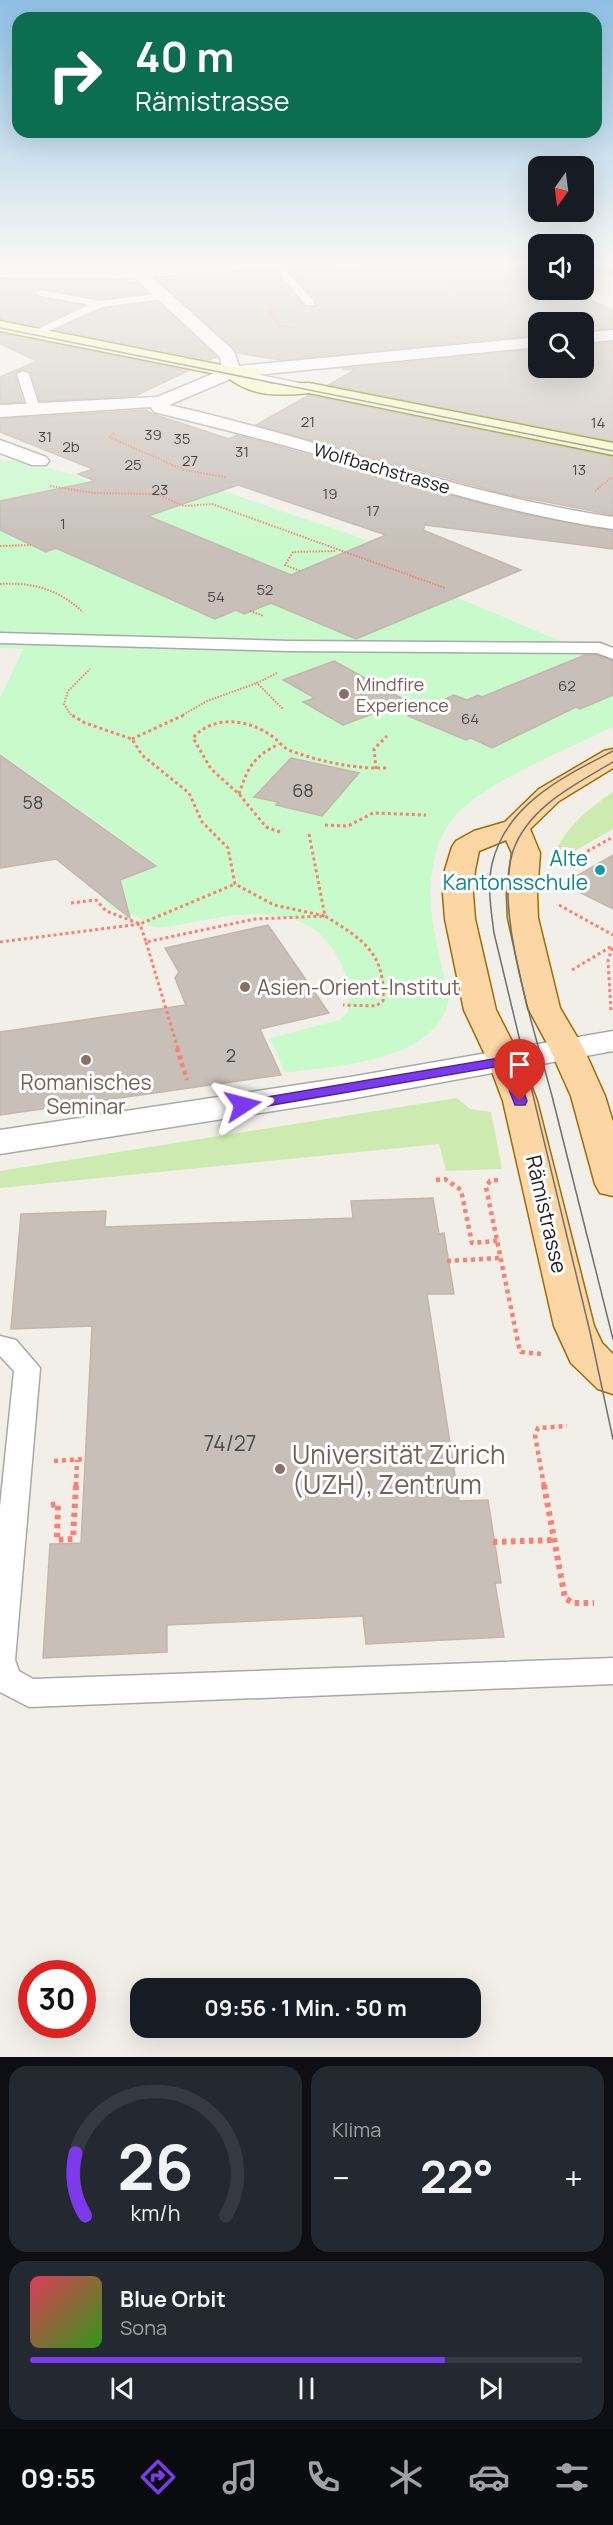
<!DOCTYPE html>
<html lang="de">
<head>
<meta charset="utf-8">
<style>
  :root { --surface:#171b24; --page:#242831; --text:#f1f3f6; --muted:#9ea1a6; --line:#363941; --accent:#7c3aed }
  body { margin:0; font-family:Manrope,sans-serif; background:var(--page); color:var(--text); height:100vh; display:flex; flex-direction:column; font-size:22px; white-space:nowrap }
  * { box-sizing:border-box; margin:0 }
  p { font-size:20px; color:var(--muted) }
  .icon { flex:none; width:33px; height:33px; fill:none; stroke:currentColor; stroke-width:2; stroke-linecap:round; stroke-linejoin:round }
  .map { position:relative; height:2057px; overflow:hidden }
  .sheet { display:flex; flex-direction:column; gap:9px; padding:9px; background:#0d0f14; flex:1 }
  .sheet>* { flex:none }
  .hud { position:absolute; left:12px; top:12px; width:590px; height:126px; border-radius:18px; box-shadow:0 6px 24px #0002; background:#0b6e4f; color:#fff; overflow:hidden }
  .needle { width:39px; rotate:194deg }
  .buttons { position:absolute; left:528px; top:156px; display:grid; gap:12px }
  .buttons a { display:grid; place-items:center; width:66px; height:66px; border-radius:12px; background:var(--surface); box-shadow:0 6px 24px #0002; font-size:30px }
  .speed { position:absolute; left:18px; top:1960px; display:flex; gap:12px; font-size:30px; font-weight:700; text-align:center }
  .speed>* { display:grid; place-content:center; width:78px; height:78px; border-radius:50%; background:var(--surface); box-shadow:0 6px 24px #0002; line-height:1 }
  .speed .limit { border:9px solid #d22; background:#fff; color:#111 }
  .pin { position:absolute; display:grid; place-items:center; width:51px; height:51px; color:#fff; margin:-62px -26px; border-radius:50% 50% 50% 0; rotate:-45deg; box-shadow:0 0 6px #0007 }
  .pin .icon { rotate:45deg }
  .me { position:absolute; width:66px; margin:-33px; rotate:81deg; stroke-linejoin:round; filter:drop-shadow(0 0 4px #0008) }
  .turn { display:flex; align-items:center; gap:21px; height:126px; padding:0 24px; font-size:27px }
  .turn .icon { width:78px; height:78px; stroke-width:2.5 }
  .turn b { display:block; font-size:42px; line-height:51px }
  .big { font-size:45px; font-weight:700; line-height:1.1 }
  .sheet .tile { flex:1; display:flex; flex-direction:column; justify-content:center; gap:9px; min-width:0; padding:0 21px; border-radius:18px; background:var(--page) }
  .sheet .dial { align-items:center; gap:0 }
  .dial svg { height:156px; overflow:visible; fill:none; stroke:var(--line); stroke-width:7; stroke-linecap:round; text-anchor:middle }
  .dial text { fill:var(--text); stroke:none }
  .song { display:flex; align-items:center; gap:18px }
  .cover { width:72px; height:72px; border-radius:9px; background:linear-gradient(135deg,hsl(350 70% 55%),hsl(110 70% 35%)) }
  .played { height:6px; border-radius:3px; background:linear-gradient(90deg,var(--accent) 75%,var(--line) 75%) }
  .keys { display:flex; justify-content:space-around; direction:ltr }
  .heat { display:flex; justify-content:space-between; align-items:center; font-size:33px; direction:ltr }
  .sheet .tiles { flex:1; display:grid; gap:9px; grid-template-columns:1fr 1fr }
  .tile:last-child { grid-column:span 2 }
  .trip { position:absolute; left:130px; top:1978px; width:351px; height:60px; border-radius:18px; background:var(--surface); box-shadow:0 6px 24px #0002; font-weight:700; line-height:60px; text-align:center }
  .tab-bar { display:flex; height:96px; justify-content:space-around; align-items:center; background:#090b0e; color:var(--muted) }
  .tab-bar .icon { width:42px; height:42px }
  .tab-bar .on { color:var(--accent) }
  .tab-bar b { font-size:27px; color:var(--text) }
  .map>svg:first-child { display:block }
  .grass { fill:#cdebb0 }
  .park { fill:#c8facc }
  .building { fill:#c7bfb8; stroke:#c4b6ab; stroke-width:1.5; fill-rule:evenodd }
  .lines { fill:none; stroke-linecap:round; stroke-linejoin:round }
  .service-casing { stroke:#a9a9a9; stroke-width:3 }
  .minor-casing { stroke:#a9a9a9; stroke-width:3 }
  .secondary-casing { stroke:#707d05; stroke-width:3 }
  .primary-casing { stroke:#a06b00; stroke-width:3 }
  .path-far3 { stroke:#fa8072; stroke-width:2; stroke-dasharray:1.5 1.5; stroke-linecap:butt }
  .path-far2 { stroke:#fa8072; stroke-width:3; stroke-dasharray:3 3; stroke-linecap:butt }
  .path-far1 { stroke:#fa8072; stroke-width:4.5; stroke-dasharray:4 4; stroke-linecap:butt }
  .path { stroke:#fa8072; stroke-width:6; stroke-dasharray:4.5 4.5; stroke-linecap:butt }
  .service { fill:#fff; fill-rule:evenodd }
  .minor { fill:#fff; fill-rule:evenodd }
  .secondary { fill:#f7fabf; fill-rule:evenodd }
  .primary { fill:#fcd6a4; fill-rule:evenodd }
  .tram { stroke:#707070; stroke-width:1.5 }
  .route { fill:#7c3aed; stroke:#51269a; stroke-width:1.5 }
  .education-dot { fill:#8d6e63; stroke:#fff; stroke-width:2 }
  .culture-dot { fill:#0f9aa8; stroke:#fff; stroke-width:2 }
  .labels { text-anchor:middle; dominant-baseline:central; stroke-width:6; stroke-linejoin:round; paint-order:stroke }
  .far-number-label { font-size:15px; fill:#4b4948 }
  .far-street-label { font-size:18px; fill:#222; stroke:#fff }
  .far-education-label { font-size:18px; fill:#785e54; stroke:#fff; text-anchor:start }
  .number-label { font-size:18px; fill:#4b4948 }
  .culture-label { font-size:21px; fill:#0d838f; stroke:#fff; text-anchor:end }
  .education-label { font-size:21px; fill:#785e54; stroke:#fff; text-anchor:start }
  .street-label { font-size:21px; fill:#222; stroke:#fff }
  .near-number-label { font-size:21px; fill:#4b4948 }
  .near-education-label { font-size:26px; fill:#785e54; stroke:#fff; text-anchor:start }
</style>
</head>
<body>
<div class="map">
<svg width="613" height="2057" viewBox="0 0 613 2057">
  <rect width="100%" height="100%" fill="#f2efe9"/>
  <g class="grass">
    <path d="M613,792V829L559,860H553C561,830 588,809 613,792Z"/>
    <polygon points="457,1098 470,1109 491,1112 502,1169 446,1171 439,1144 0,1188 0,1171"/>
  </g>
  <path class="park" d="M0,460L23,462L72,474L103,488L168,472L466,574L439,590L613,663V727C570,748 478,784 451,821C433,846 429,879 431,909C434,938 443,969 449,999C435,1063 338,1065 285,1073L270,1038L340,1020L348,1012C350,985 348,975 334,951C298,893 217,919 162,928L152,927L135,915L112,909L96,891L158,866L0,753V698L23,649L0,648Z"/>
  <g class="building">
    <polygon points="0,263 106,263 108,266 0,265"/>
    <polygon points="439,263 525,263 538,270 538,290 574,290 613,311 613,328 584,331 584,322 538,322 538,335 281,360 237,353 158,280 274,271 304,306 314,307 316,299 288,270 331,266 336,271"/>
    <polygon points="0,279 125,280 128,283 136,282 148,293 100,299 36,289 37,297 82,306 38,326 0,319"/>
    <polygon points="158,302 217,357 209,360 56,330 103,309"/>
    <polygon points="0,333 188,371 135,396 40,401 31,373 22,369 15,375 23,402 0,403 0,377 37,361 0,344"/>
    <polygon points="613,342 613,441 329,385 354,370 342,369 538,349 538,368 584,368 584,345"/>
    <polygon points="309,395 613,457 613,515 501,493 256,425"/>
    <path d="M146,410L153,414L229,439L237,435L508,511L613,531V549L425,525L423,530L521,570L356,639L271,603L244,614L236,610L215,619L56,548L46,552L0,530V501L95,481L78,474L93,469L0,432V419ZM238,485L386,535L291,575L148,516Z"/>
    <polygon points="585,655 597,655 613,661 613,695 580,709 576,707 492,748 471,738 466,740 408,716 454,695 467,700 478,695 482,697"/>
    <polygon points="334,661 407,701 343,725 303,702 315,698 283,680"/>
    <polygon points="0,755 156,866 120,880 130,918 56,859 0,868"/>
    <polygon points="291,758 359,773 322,816 276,805 278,802 254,797"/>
    <polygon points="613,855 613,909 563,884"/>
    <polygon points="268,925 329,1013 260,1029 281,1075 0,1115 0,1032 186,1005 175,978 179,972 165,948"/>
    <polygon points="433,1198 439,1234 444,1233 454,1294 427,1294 459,1501 488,1500 501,1583 495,1583 504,1637 366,1644 363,1616 167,1625 167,1652 43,1658 50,1544 81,1543 92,1326 11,1329 21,1214 106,1211 105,1227 353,1218 351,1201"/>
  </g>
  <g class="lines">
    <g class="service-casing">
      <g id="service">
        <polygon points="270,263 279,263 314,301 314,305 306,305"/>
        <polygon points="41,290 100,301 163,293 168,296 163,299 102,307 37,336 32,333 33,331 89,305 37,295 37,291"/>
        <polygon points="231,369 309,385 315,388 309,391 227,374 225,372"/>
        <polygon points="23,371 29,374 40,409 38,411 34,413 28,409 17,374"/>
        <polygon points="0,633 289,641 600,643 613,648 613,659 597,653 289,651 0,643"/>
        <polygon points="0,1336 16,1340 40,1368 15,1660 19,1671 33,1679 613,1658 613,1684 29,1707 0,1692 0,1507 14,1371 0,1356"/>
      </g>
    </g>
    <g class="minor-casing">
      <g id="minor">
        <path d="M124,263H137L142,268L216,263H295L288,267L152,277L234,351L239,366L538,337V347L235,377L169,405C318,438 462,495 613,517V529C519,516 429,487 339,461C277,443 216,427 154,412L151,407L0,417V405L157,397L222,370L220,357L135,278L0,277V267L125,268Z"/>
        <polygon points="613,330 613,340 584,343 584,333"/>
        <polygon points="0,440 46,457 49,461 46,465 32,465 0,453"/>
        <polygon points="613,1031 613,1051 350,1099 0,1154 0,1130 350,1077"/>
      </g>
    </g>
    <g class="secondary-casing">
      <path id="secondary" d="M0,321L231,367L258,368L261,372L258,376L248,377L272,384L309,383L613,443V455L309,393C277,396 251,397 226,376L0,331Z"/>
    </g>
    <g class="primary-casing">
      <polygon id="primary" points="613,749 613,768 559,801 530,829 540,853 537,894 538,918 560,1008 583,1047 605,1096 613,1122 613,1196 600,1193 595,1184 571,1096 549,1047 528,1008 508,918 507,894 512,853 506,840 479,851 475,870 473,894 475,919 496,1010 522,1061 537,1101 594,1326 602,1343 613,1354 613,1394 598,1389 571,1363 554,1326 503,1101 488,1061 464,1010 445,919 443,894 445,870 452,847 456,841 474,831 505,822 539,789 604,751"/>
    </g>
    <g class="path-far3">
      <polyline points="584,272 613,270"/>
      <polyline points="584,276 613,273"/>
      <polyline points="449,288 538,280"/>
      <polyline points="572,290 584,298"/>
      <polyline points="281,310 268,311 280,326 299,328"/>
      <polyline points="114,433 109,437 184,470 226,477"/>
      <polyline points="50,486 94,493 156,494 184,506 212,504 445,588"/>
      <polyline points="595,491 612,477"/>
      <polyline points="0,546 31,545"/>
      <polyline points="300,571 285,565 293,552 336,551"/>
      <path d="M0,584C33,582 58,589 83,612"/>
      <polyline points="250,611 264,616"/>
      <polyline points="277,673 257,683 283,709"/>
      <polyline points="71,715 64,704 68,691 90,669"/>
      <polyline points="183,715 207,701 257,683"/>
    </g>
    <g class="path-far2">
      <polyline points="132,739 186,714"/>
      <polyline points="376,769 374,749 387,736"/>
      <path d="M239,794C248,767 253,757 279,744"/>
      <polyline points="325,825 348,826 373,813 426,815"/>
      <path d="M280,832L266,827L239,794L211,769L193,738C214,714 249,719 273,737C280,742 283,748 291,751C322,762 354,769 387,768"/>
      <path d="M309,834L325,916C362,939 386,953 383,1001L376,1006L343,1005"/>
      <polyline points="561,866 613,837"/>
      <polyline points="71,903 96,900 106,911 140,924 235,884"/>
      <polyline points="559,905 613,935"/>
      <polyline points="0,942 140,924 146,942 255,919 325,916 274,905 235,884 228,848 202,822 189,793 142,755 132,739 85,723 70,714"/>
      <polyline points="146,942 178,1049"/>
      <polyline points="572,970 612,946"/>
      <polyline points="611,1010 608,961 613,946"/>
    </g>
    <g class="path-far1">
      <polyline points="177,1048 187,1080"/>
      <polyline points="436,1180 445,1179 461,1190 472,1243 497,1241"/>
      <polyline points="498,1180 490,1181 486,1187 519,1347 521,1352 542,1354"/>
      <polyline points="447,1261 501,1258"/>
      <polyline points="54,1461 85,1459"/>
      <polyline points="76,1486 77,1460"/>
      <polyline points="544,1486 535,1435 538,1428 567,1426"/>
    </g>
    <g class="path">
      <polyline points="544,1485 565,1598 573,1603 594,1603"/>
      <polyline points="51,1505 58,1504 57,1540 73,1539 76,1485"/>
      <polyline points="493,1542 554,1540"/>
    </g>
    <use href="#service" class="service"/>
    <use href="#minor" class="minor"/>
    <use href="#secondary" class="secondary"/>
    <use href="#primary" class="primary"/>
    <g class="tram">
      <polyline points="0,328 613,451"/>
      <path d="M613,751C563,777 506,804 492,864C487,886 491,910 494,933L590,1332L613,1439"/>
      <path d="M613,762C576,784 528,807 513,851C493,909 536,1035 552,1096C572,1177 593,1258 613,1339"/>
    </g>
  </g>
  <linearGradient id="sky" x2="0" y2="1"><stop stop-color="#8fc0e4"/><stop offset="0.48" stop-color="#f9f8f5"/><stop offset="1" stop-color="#f9f8f5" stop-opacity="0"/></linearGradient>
  <rect width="613" height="551" fill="url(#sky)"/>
  <polygon class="route" points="505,1057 512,1061 527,1101 525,1105 515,1105 500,1066 243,1110 236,1105 243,1101"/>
  <g class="education-dot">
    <circle cx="344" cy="694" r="6"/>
    <circle cx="245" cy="987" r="6"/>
    <circle cx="86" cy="1060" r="6"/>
    <circle cx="280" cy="1469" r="6"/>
  </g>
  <circle class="culture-dot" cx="600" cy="870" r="6"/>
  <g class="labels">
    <g class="far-number-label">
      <text x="308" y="421">21</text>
      <text x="598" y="422">14</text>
      <text x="153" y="434">39</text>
      <text x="45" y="436">31</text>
      <text x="182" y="438">35</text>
      <text x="71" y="446">2b</text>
      <text x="242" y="451">31</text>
      <text x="190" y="460">27</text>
      <text x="133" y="464">25</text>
      <text x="579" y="469">13</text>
      <text x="160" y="489">23</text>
      <text x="330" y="493">19</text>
      <text x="373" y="510">17</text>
      <text x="63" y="523">1</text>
      <text x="265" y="589">52</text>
      <text x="216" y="596">54</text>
      <text x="567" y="685">62</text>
      <text x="470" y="718">64</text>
    </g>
    <g class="far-street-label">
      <text transform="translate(382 468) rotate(16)">Wolfbachstrasse</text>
    </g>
    <g class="far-education-label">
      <text x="356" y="684">Mindfire<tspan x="356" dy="21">Experience</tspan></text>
    </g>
    <g class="number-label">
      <text x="303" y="790">68</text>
      <text x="33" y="802">58</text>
      <text x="231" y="1055">2</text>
    </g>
    <g class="culture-label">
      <text x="588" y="858">Alte<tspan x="588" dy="24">Kantonsschule</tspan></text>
    </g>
    <g class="education-label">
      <text x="257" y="987">Asien-Orient-Institut</text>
      <text x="86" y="1082" text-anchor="middle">Romanisches<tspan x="86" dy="24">Seminar</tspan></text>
    </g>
    <g class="street-label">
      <text transform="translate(547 1214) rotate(77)">Rämistrasse</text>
    </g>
    <g class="near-number-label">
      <text x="230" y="1443">74/27</text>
    </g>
    <g class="near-education-label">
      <text x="292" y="1454">Universität Zürich<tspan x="292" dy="30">(UZH), Zentrum</tspan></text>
    </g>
  </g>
</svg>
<div class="buttons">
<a><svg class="needle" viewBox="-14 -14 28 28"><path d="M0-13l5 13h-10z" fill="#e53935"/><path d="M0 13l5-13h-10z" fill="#9ea1a6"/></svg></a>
<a><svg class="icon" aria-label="sound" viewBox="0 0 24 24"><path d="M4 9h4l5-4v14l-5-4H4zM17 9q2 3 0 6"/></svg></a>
<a><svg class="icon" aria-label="search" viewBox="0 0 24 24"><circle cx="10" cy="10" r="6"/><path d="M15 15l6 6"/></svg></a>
</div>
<div class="speed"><div class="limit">30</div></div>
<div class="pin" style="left:520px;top:1101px;background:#d93025"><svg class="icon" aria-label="arrive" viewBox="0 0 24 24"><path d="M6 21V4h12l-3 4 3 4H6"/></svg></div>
<svg class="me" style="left:243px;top:1105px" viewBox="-20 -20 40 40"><path d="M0-17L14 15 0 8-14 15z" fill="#7c3aed" stroke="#fff" stroke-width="4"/></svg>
<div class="trip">09:56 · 1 Min. · 50 m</div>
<div class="hud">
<div class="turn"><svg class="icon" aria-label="right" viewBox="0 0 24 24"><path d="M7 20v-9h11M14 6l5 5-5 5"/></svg><div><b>40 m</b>Rämistrasse</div></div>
</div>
</div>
<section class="sheet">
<div class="tiles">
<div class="tile dial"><svg viewBox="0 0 100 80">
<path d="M14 69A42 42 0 1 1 86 69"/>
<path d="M14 69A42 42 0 0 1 9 37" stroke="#7c3aed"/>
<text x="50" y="56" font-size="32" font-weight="700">26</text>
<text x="50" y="72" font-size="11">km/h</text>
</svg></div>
<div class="tile"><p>Klima</p>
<div class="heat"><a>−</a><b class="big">22°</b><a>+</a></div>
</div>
<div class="tile">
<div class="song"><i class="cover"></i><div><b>Blue Orbit</b><p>Sona</p></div></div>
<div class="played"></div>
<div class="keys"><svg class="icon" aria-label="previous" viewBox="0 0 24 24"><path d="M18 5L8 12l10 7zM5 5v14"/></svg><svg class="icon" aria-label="pause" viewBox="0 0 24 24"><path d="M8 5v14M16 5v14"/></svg><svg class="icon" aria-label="next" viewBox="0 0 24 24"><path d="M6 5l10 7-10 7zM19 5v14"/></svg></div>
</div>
</div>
</section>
<nav class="tab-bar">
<b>09:55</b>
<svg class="icon on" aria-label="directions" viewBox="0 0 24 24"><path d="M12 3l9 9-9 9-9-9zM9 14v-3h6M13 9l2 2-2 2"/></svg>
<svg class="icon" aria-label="music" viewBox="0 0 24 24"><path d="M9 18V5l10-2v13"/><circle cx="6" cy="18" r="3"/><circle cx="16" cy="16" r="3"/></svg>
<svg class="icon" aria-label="phone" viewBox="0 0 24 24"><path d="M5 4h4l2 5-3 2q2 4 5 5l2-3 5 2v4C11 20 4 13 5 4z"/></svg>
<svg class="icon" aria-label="climate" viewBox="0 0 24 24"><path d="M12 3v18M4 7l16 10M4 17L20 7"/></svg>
<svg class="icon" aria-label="car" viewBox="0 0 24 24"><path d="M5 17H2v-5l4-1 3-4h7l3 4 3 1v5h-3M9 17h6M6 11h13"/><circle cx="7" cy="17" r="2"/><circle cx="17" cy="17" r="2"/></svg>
<svg class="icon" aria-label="filters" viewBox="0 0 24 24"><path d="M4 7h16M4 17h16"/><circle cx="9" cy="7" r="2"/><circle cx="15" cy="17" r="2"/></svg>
</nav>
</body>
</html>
